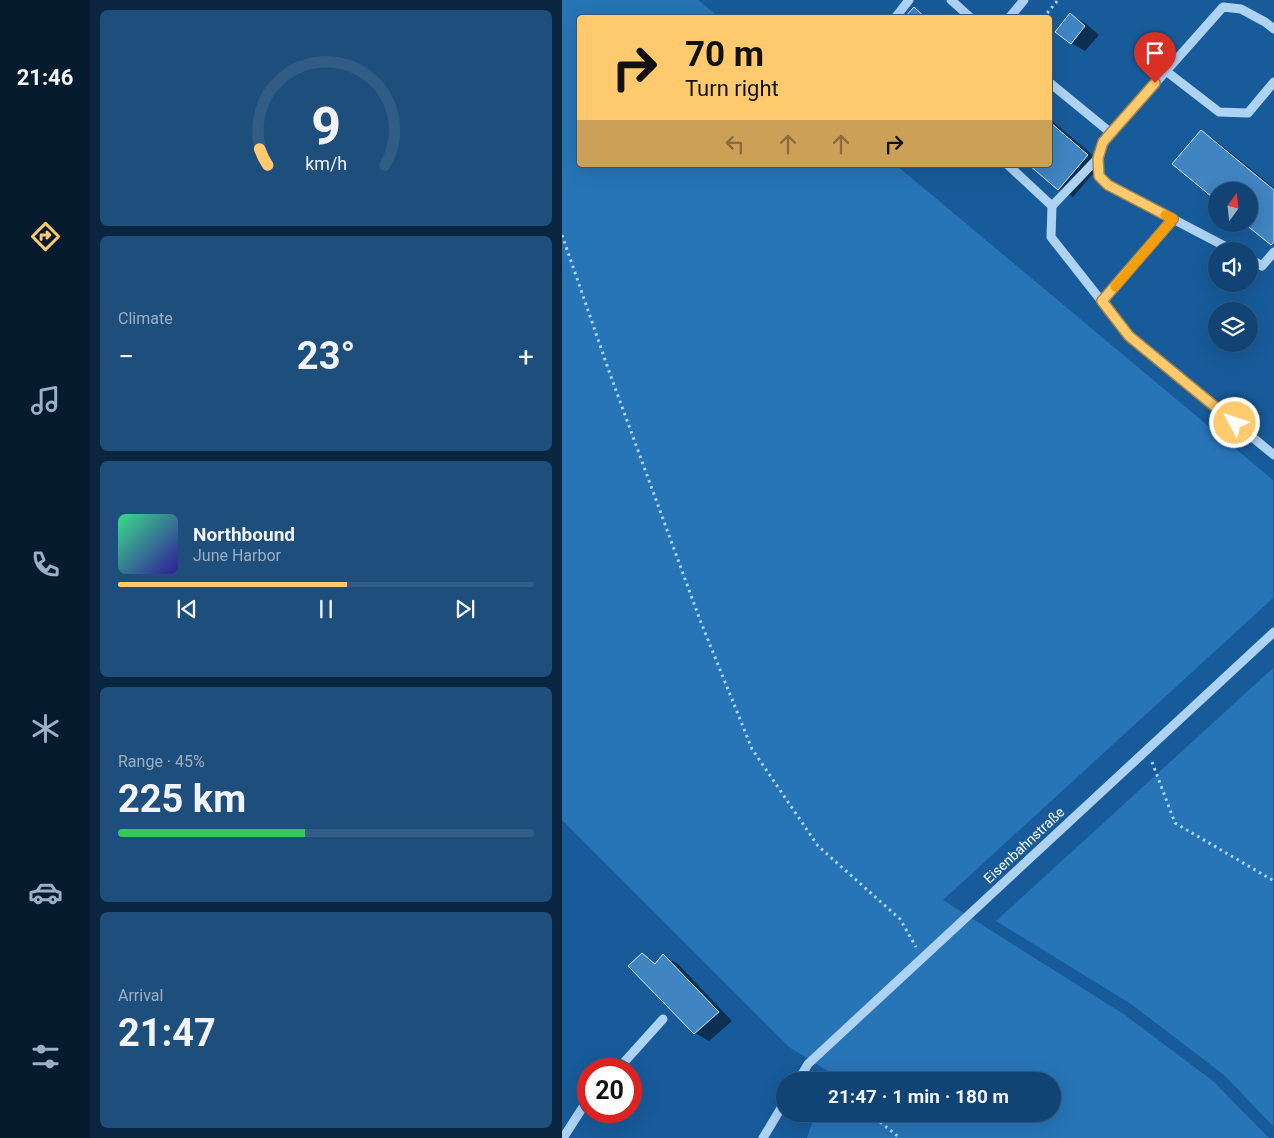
<!DOCTYPE html>
<html lang="en">
<head>
<meta charset="utf-8">
<style>
  :root { --surface:#114474; --page:#1e4e7c; --text:#f1f3f6; --muted:#9cb0c5; --line:#305c86; --accent:#ffc96d }
  body { margin:0; font-family:Roboto,sans-serif; background:var(--page); color:var(--text); height:100vh; display:flex; flex-direction:column; font-size:19px; white-space:nowrap }
  * { box-sizing:border-box; margin:0 }
  p { font-size:16px; color:var(--muted) }
  .icon { flex:none; width:28px; height:28px; fill:none; stroke:currentColor; stroke-width:2; stroke-linecap:round; stroke-linejoin:round }
  .map { position:relative; flex:1; overflow:hidden }
  .details { display:flex; flex-direction:column; gap:10px; padding:10px; background:#092540; width:472px }
  .details>* { flex:none }
  .top-card { position:absolute; left:15px; top:15px; width:475px; height:152px; border-radius:5px; box-shadow:0 5px 20px #0002,0 0 0 1px var(--line); background:#ffc96d; color:#111; overflow:hidden }
  .needle { width:32px; rotate:15deg }
  .tools { position:absolute; left:646px; top:182px; display:grid; gap:10px }
  .tools a { display:grid; place-items:center; width:50px; height:50px; border-radius:50%; background:var(--surface); box-shadow:0 5px 20px #0002,0 0 0 1px var(--line); font-size:25px }
  .speed { position:absolute; left:15px; top:1058px; display:flex; gap:10px; font-size:25px; font-weight:700; text-align:center }
  .speed>* { display:grid; place-content:center; width:65px; height:65px; border-radius:50%; background:var(--surface); box-shadow:0 5px 20px #0002,0 0 0 1px var(--line); line-height:1 }
  .speed .limit { border:8px solid #d22; background:#fff; color:#111 }
  .pin { position:absolute; display:grid; place-items:center; width:42px; height:42px; color:#fff; margin:-51px -21px; border-radius:50% 50% 50% 0; rotate:-45deg; box-shadow:0 0 5px #0007 }
  .pin .icon { rotate:45deg }
  .me { position:absolute; width:55px; margin:-28px; rotate:310deg; stroke-linejoin:round; filter:drop-shadow(0 0 4px #0008) }
  .turn { display:flex; align-items:center; gap:18px; height:105px; padding:0 25px; font-size:22px }
  .turn .icon { width:65px; height:65px; stroke-width:2.5 }
  .turn b { display:block; font-size:35px; line-height:42px }
  .lanes { display:flex; align-items:center; height:48px; padding:0 25px; background:#0003; justify-content:center; gap:25px; direction:ltr }
  .lanes .off { opacity:.35 }
  .big { font-size:38px; font-weight:700; line-height:1.1 }
  .details .tile { flex:1; display:flex; flex-direction:column; justify-content:center; gap:8px; min-width:0; padding:0 18px; border-radius:8px; background:var(--page) }
  .details .dial { align-items:center; gap:0 }
  .dial svg { height:130px; overflow:visible; fill:none; stroke:var(--line); stroke-width:7; stroke-linecap:round; text-anchor:middle }
  .dial text { fill:var(--text); stroke:none }
  .song { display:flex; align-items:center; gap:15px }
  .cover { width:60px; height:60px; border-radius:8px; background:linear-gradient(135deg,hsl(150 70% 55%),hsl(250 70% 35%)) }
  .played { height:5px; border-radius:2px; background:linear-gradient(90deg,var(--accent) 55%,var(--line) 55%) }
  .keys { display:flex; justify-content:space-around; direction:ltr }
  .heat { display:flex; justify-content:space-between; align-items:center; font-size:28px; direction:ltr }
  .charge { height:8px; border-radius:4px; background:linear-gradient(90deg,#34c759 45%,var(--line) 0) }
  .trip { position:absolute; left:214px; top:1072px; width:285px; height:50px; border-radius:25px; background:var(--surface); box-shadow:0 5px 20px #0002,0 0 0 1px var(--line); font-weight:700; line-height:50px; text-align:center }
  main { display:flex; flex:1; min-height:0 }
  .tab-bar { display:flex; flex-direction:column; width:90px; justify-content:space-around; align-items:center; background:#071b2e; color:var(--muted) }
  .tab-bar .icon { width:35px; height:35px }
  .tab-bar .active { color:var(--accent) }
  .tab-bar b { font-size:22px; color:var(--text) }
  .map>svg:first-child { display:block }
  .green { fill:#2774b6 }
  .shadow { fill:#0007 }
  .building { fill:#4084c1; stroke:#d4eafc }
  .lines { fill:none; stroke-linecap:round; stroke-linejoin:round }
  .path { stroke:#add2f2; stroke-width:3; stroke-dasharray:2.5 4; stroke-linecap:butt }
  .minor { stroke:#add2f2; stroke-width:9 }
  .route-casing { stroke:#a68347; stroke-width:12 }
  .route { stroke:#ffc96d; stroke-width:9 }
  .slow { stroke:#f59e0b; stroke-width:9 }
  .labels { text-anchor:middle; dominant-baseline:central; stroke-width:5; stroke-linejoin:round; paint-order:stroke }
  .street-label { font-size:14px; fill:#fff; stroke:#175b9a }
</style>
</head>
<body>
<main>
<nav class="tab-bar">
<b>21:46</b>
<svg class="icon active" aria-label="directions" viewBox="0 0 24 24"><path d="M12 3l9 9-9 9-9-9zM9 14v-3h6M13 9l2 2-2 2"/></svg>
<svg class="icon" aria-label="music" viewBox="0 0 24 24"><path d="M9 18V5l10-2v13"/><circle cx="6" cy="18" r="3"/><circle cx="16" cy="16" r="3"/></svg>
<svg class="icon" aria-label="phone" viewBox="0 0 24 24"><path d="M5 4h4l2 5-3 2q2 4 5 5l2-3 5 2v4C11 20 4 13 5 4z"/></svg>
<svg class="icon" aria-label="climate" viewBox="0 0 24 24"><path d="M12 3v18M4 7l16 10M4 17L20 7"/></svg>
<svg class="icon" aria-label="car" viewBox="0 0 24 24"><path d="M5 17H2v-5l4-1 3-4h7l3 4 3 1v5h-3M9 17h6M6 11h13"/><circle cx="7" cy="17" r="2"/><circle cx="17" cy="17" r="2"/></svg>
<svg class="icon" aria-label="filters" viewBox="0 0 24 24"><path d="M4 7h16M4 17h16"/><circle cx="9" cy="7" r="2"/><circle cx="15" cy="17" r="2"/></svg>
</nav>
<section class="details">
<div class="tile dial"><svg viewBox="0 0 100 80">
<path d="M14 69A42 42 0 1 1 86 69"/>
<path d="M14 69A42 42 0 0 1 9 59" stroke="#ffc96d"/>
<text x="50" y="56" font-size="32" font-weight="700">9</text>
<text x="50" y="72" font-size="11">km/h</text>
</svg></div>
<div class="tile"><p>Climate</p>
<div class="heat"><a>−</a><b class="big">23°</b><a>+</a></div>
</div>
<div class="tile">
<div class="song"><i class="cover"></i><div><b>Northbound</b><p>June Harbor</p></div></div>
<div class="played"></div>
<div class="keys"><svg class="icon" aria-label="previous" viewBox="0 0 24 24"><path d="M18 5L8 12l10 7zM5 5v14"/></svg><svg class="icon" aria-label="pause" viewBox="0 0 24 24"><path d="M8 5v14M16 5v14"/></svg><svg class="icon" aria-label="next" viewBox="0 0 24 24"><path d="M6 5l10 7-10 7zM19 5v14"/></svg></div>
</div>
<div class="tile"><p>Range · 45%</p><b class="big">225 km</b><div class="charge"></div></div>
<div class="tile"><p>Arrival</p><b class="big">21:47</b></div>
</section>
<div class="map">
<svg width="712" height="1138" viewBox="0 0 712 1138">
  <rect width="100%" height="100%" fill="#175b9a"/>
  <g class="green">
    <polygon points="0,0 136,0 157,17 18,18 18,165 334,165 711,480 711,598 381,900 563,1015 651,1081 707,1138 245,1138 253,1114 490,1114 490,1081 263,1081 266,1071 227,1047 0,820"/>
    <polygon points="711,668 711,1126 662,1075 569,1004 434,921"/>
  </g>
  <g class="shadow">
    <polygon points="352,8 367,18 344,18"/>
    <polygon points="509,15 523,23 537,35 523,51 509,43"/>
    <polygon points="488,119 540,163 511,197 497,189 469,165 488,165"/>
    <polygon points="639,132 653,140 712,188 712,244 685,224 688,224 688,191 655,191 655,199"/>
    <polygon points="80,954 95,964 102,956 116,964 170,1021 147,1041 133,1033 68,966"/>
  </g>
  <g class="building">
    <polygon points="352,7 364,18 342,18"/>
    <polygon points="508,13 523,26 509,44 493,32"/>
    <polygon points="488,122 526,155 496,190 467,165 488,165"/>
    <polygon points="639,130 712,190 712,242 709,245 683,224 688,224 688,191 655,191 655,201 610,164"/>
    <polygon points="80,953 93,964 101,954 157,1012 132,1034 66,966"/>
  </g>
  <g class="lines">
    <g class="path">
      <polyline points="481,18 496,0"/>
      <polyline points="0,235 48,374 138,620 190,749 256,846 338,919 354,947"/>
      <polyline points="590,762 613,823 712,881"/>
      <polyline points="256,1072 267,1081"/>
      <polyline points="308,1114 338,1138"/>
    </g>
    <g class="minor">
      <polyline points="389,0 409,18"/>
      <polyline points="333,18 347,0"/>
      <polyline points="447,18 462,0"/>
      <polyline points="604,71 657,112 686,113 712,82"/>
      <polyline points="488,83 549,133"/>
      <polyline points="446,165 490,206 536,158"/>
      <polyline points="490,206 489,237 567,336 712,455"/>
      <polyline points="672,251 546,185 537,177 536,158 541,142 661,7 679,9 703,22 712,29"/>
      <polyline points="688,259 700,266 712,252"/>
      <polyline points="540,301 611,219"/>
      <polyline points="56,1069 101,1019"/>
      <polyline points="236,1081 246,1064 712,632"/>
      <polyline points="1,1138 21,1107 26,1101"/>
      <polyline points="201,1138 222,1103"/>
    </g>
  </g>
  <g class="lines">
    <g class="route-casing">
      <polyline id="route" points="593,83 541,142 536,158 537,176 546,185 611,219 540,301 567,336 673,423"/>
    </g>
    <use href="#route" class="route"/>
    <polyline class="slow" points="553,287 611,219 603,215"/>
  </g>
  <g class="labels">
    <g class="street-label">
      <text transform="translate(462 845) rotate(-43)">Eisenbahnstraße</text>
    </g>
  </g>
</svg>
<div class="tools">
<a><svg class="needle" viewBox="-14 -14 28 28"><path d="M0-13l5 13h-10z" fill="#e53935"/><path d="M0 13l5-13h-10z" fill="#9cb0c5"/></svg></a>
<a><svg class="icon" aria-label="sound" viewBox="0 0 24 24"><path d="M4 9h4l5-4v14l-5-4H4zM17 9q2 3 0 6"/></svg></a>
<a><svg class="icon" aria-label="layers" viewBox="0 0 24 24"><path d="M12 4l9 5-9 5-9-5zM3 14l9 5 9-5"/></svg></a>
</div>
<div class="speed"><div class="limit">20</div></div>
<div class="pin" style="left:593px;top:83px;background:#d93025"><svg class="icon" aria-label="arrive" viewBox="0 0 24 24"><path d="M6 21V4h12l-3 4 3 4H6"/></svg></div>
<svg class="me" style="left:673px;top:423px" viewBox="-20 -20 40 40"><circle r="17" fill="#ffc96d" stroke="#fff" stroke-width="3"/><path d="M0-11L8 9 0 5-8 9z" fill="#fff"/></svg>
<div class="trip">21:47 · 1 min · 180 m</div>
<div class="top-card">
<div class="turn"><svg class="icon" aria-label="right" viewBox="0 0 24 24"><path d="M7 20v-9h11M14 6l5 5-5 5"/></svg><div><b>70 m</b>Turn right</div></div>
<div class="lanes"><svg class="icon off" aria-label="left" viewBox="0 0 24 24"><path d="M17 20v-9H6M10 6l-5 5 5 5"/></svg><svg class="icon off" aria-label="ahead" viewBox="0 0 24 24"><path d="M12 20V5M6 11l6-6 6 6"/></svg><svg class="icon off" aria-label="ahead" viewBox="0 0 24 24"><path d="M12 20V5M6 11l6-6 6 6"/></svg><svg class="icon" aria-label="right" viewBox="0 0 24 24"><path d="M7 20v-9h11M14 6l5 5-5 5"/></svg></div>
</div>
</div>
</main>
</body>
</html>
